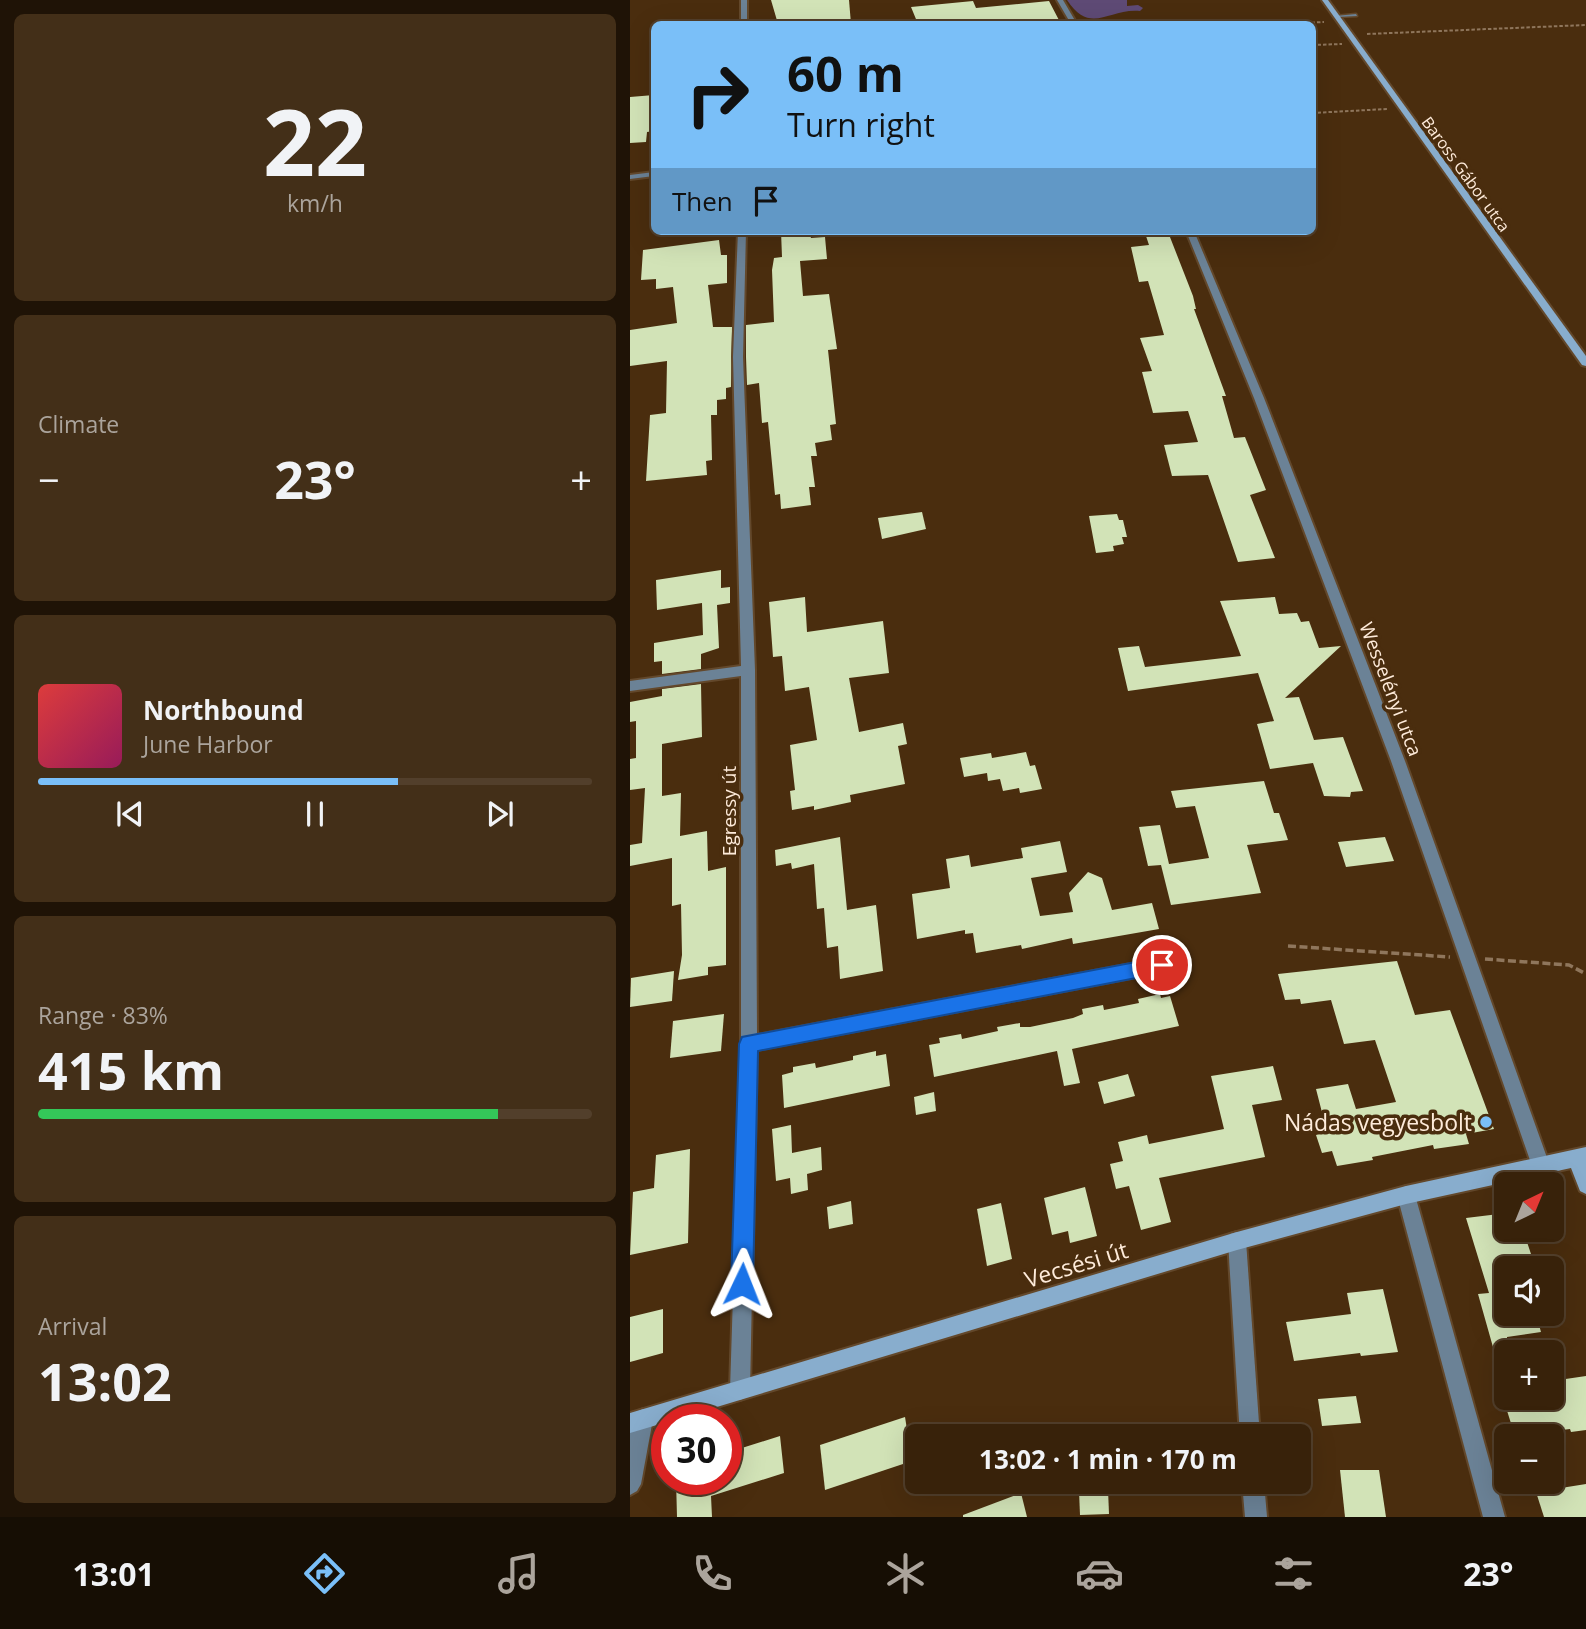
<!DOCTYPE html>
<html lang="en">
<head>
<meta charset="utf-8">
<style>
  :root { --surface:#38220a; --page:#432f18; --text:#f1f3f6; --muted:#aba49c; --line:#523f2b; --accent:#7abff8 }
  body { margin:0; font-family:"Open Sans",sans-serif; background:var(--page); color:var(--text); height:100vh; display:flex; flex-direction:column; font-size:26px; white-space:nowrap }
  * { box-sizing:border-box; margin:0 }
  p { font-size:23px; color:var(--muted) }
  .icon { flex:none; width:38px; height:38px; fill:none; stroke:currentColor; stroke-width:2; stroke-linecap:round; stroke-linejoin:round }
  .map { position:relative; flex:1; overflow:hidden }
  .drawer { display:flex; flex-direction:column; gap:14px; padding:14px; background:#1f1306; width:630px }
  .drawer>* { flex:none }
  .banner { position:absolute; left:21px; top:21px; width:665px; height:214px; border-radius:10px; box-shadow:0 7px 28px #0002,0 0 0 2px var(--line); background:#7abff8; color:#111; overflow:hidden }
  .needle { width:46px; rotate:43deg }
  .controls { position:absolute; left:864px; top:1172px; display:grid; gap:14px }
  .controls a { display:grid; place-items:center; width:70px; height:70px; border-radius:10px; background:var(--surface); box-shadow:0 7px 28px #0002,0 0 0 2px var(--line); font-size:35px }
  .speed { position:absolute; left:21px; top:1404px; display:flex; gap:14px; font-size:35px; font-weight:700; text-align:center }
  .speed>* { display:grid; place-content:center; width:91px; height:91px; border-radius:50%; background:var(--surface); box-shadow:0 7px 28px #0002,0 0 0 2px var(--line); line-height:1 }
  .speed .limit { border:10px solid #d22; background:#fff; color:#111 }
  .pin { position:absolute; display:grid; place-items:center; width:60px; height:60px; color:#fff; margin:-30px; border:4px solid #fff; border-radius:50%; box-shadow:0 2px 7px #0007 }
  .me { position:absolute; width:77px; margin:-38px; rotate:2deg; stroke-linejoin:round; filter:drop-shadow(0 0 5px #0008) }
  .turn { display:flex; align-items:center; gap:24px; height:147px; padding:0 21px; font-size:32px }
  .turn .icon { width:91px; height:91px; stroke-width:2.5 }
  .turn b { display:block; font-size:49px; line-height:60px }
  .then { display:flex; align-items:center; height:66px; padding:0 21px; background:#0003; gap:14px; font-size:26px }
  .big { font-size:52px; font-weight:700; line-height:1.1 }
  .drawer .tile { flex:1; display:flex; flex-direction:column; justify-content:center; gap:10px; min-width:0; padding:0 24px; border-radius:10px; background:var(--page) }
  .drawer .dial { align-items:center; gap:0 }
  .dial b { font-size:91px; line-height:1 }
  .song { display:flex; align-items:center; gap:21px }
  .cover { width:84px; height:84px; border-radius:10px; background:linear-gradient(135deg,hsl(0 70% 55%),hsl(330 70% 35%)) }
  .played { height:7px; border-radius:4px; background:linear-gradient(90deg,var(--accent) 65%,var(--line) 65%) }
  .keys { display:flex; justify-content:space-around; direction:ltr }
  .heat { display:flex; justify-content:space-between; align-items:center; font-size:38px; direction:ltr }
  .charge { height:10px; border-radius:5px; background:linear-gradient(90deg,#34c759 83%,var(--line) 0) }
  .trip { position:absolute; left:275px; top:1424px; width:406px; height:70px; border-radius:10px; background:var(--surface); box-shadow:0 7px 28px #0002,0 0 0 2px var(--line); font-weight:700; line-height:70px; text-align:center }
  .menu { display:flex; height:112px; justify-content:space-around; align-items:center; background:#160e04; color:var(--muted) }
  .menu .icon { width:49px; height:49px }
  .menu .on { color:var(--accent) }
  .menu b { font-size:32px; color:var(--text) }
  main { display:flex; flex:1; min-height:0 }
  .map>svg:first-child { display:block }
  .green { fill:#5e4a75 }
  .building { fill:#d2e3b7 }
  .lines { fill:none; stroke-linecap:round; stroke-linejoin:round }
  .lane-casing { stroke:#63482b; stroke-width:3 }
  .street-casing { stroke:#63482b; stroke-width:4 }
  .secondary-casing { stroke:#63482b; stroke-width:4 }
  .path-far1 { stroke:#8f765c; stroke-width:2; stroke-dasharray:3.5 2; stroke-linecap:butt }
  .path { stroke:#8f765c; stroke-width:3.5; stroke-dasharray:8 3.5; stroke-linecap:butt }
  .lane { fill:#6b8296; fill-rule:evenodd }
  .street { fill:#6b8296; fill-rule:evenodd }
  .secondary { fill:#88adcd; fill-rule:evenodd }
  .route { fill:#1a73e8; stroke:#114b97; stroke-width:2 }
  .poi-dot { fill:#7abff8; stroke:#4a2d0e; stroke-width:2.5 }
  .labels { text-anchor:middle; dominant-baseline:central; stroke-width:7; stroke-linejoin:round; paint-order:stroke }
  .far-street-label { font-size:16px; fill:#feebda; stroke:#4a2d0e }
  .street-label { font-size:19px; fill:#feebda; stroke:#4a2d0e }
  .near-poi-label { font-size:23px; fill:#feebda; stroke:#4a2d0e; text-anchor:end }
  .near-street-label { font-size:23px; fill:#feebda; stroke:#4a2d0e }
</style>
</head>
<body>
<main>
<section class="drawer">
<div class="tile dial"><b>22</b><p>km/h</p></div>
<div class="tile"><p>Climate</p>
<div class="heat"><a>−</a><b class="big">23°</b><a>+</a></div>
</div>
<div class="tile">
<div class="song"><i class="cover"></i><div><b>Northbound</b><p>June Harbor</p></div></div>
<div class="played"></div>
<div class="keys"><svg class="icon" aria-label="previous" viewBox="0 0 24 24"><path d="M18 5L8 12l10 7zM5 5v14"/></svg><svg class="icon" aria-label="pause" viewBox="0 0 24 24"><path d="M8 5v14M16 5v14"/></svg><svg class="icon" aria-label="next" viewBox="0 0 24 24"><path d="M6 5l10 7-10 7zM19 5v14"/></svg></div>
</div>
<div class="tile"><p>Range · 83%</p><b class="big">415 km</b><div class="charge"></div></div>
<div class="tile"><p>Arrival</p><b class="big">13:02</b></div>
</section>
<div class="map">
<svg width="956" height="1517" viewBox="0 0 956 1517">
  <rect width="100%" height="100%" fill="#4a2d0e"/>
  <path class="green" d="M437,0H497V6L508,5L513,8L510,11C478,8 461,36 437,0Z"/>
  <g class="building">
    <polygon points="141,0 219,0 221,24 148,24"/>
    <polygon points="343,1 346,8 419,1 431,24 288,24 281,7"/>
    <polygon points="24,95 24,131 17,132 16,142 0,143 0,97"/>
    <polygon points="151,231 179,231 181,238 195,237 197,259 170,261 173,296 199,294 207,349 198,350 206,424 200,425 202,440 185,443 187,456 181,456 185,487 179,487 181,505 151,509 150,494 145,495 138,422 132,423 129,383 117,385 116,357 116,325 144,322 142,270 144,258 152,257"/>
    <polygon points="538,232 563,296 566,309 564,309 596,396 592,396 604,438 615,437 636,490 620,495 645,558 608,562 578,475 542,476 534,445 568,442 558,411 523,413 512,372 522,371 510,338 534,335 518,281 509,282 501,247 519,245 515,233"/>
    <polygon points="89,240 91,255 97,255 97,283 78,285 83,327 102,327 101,387 96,388 96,399 87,400 87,415 81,415 82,460 76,461 77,475 16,481 20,415 36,413 37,361 0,366 0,330 47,323 43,287 26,289 26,279 11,280 13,250"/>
    <polygon points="292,512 296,529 252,539 248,518"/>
    <polygon points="487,514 489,520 493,520 497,537 492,537 494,544 483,546 484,551 466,553 459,516"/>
    <polygon points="91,570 91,588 100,587 100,603 87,605 89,648 71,654 71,669 32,674 32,661 24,662 24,643 73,635 72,603 27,610 26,580"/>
    <polygon points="175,597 177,632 253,621 259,673 219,678 229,732 273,723 277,744 268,746 275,784 220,795 221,802 184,810 184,806 162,810 160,791 165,790 160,745 187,740 179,687 155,691 152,656 143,657 139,602"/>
    <polygon points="645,597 649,614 667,613 671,622 679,621 689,648 711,646 655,698 669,697 684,740 713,737 733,791 721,792 720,797 694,796 683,763 640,769 627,724 644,721 628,673 498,691 488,648 509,646 515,667 611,656 590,601"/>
    <polygon points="71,684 72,737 32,744 32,796 51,793 50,836 77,831 78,871 96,867 96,965 78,967 78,975 48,980 52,955 51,904 42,906 42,858 0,866 0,845 12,843 15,788 0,790 0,759 6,758 6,721 0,722 0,702 32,696 32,689"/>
    <polygon points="396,752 400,766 405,765 412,789 390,793 389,788 373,791 370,779 358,781 357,773 334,777 330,758 361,753 362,758"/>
    <polygon points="634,781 644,813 649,813 658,840 617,845 631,893 541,905 531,865 518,866 509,827 530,825 539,864 579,858 565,806 546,808 541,791"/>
    <polygon points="210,837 217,910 246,905 253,971 210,979 208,946 197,948 194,908 187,909 184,864 162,869 161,863 146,866 145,850"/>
    <polygon points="755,837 764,861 716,867 708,842"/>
    <polygon points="430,841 437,872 401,878 410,916 443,912 439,893 458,872 472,878 482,910 522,903 529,929 443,944 442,938 392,949 391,945 346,953 343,933 335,934 335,930 287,939 282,894 320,888 316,859 339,855 341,867 393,858 391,848"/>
    <polygon points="767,961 785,1015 820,1010 864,1129 836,1134 839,1144 804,1149 803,1145 742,1157 743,1160 707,1166 702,1151 692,1153 686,1135 697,1132 686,1089 718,1084 726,1109 766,1102 745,1040 714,1044 701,1000 671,1004 670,999 655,1000 648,974"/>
    <polygon points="44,971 42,1001 0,1007 1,978"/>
    <polygon points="530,994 531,998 540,996 549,1026 442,1049 450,1083 434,1086 427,1051 304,1077 299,1045 310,1043 309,1038 331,1034 332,1039 368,1031 367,1027 390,1023 390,1027 400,1027 443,1018 453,1014 452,1009 473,1005 474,1010 509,1003 508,999"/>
    <polygon points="94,1014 91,1051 40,1058 43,1021"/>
    <polygon points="246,1051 246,1056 256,1054 260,1086 154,1108 152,1075 163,1072 163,1067 185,1063 186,1068 223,1060 223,1056"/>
    <polygon points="643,1066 652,1100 622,1105 635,1157 529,1178 541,1222 511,1230 499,1186 486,1189 480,1164 493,1161 488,1142 517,1135 519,1144 594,1129 581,1076"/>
    <polygon points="498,1074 505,1096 474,1104 468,1082"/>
    <polygon points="304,1092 306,1111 286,1115 284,1097"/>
    <polygon points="161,1125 162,1153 191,1147 192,1170 177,1174 178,1190 161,1194 160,1178 146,1181 142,1129"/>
    <polygon points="60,1149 58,1243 0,1255 3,1192 24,1188 26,1155"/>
    <polygon points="455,1187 467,1236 440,1243 438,1231 422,1235 414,1198"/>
    <polygon points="221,1201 223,1224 199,1229 197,1207"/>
    <polygon points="371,1203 382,1259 357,1266 347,1209"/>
    <polygon points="877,1213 877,1230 893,1230 902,1257 877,1261 877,1314 906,1314 911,1332 877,1337 877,1378 872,1379 848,1294 859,1293 836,1218"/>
    <polygon points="753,1289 768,1352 731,1356 730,1353 664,1361 656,1322 721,1314 717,1293"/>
    <polygon points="33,1309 33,1353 0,1362 0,1317"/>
    <polygon points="956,1376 956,1430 941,1432 940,1429 885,1436 873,1398 922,1398 922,1381"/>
    <polygon points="726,1396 731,1423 692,1426 688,1399"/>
    <polygon points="275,1417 282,1461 195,1490 190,1445"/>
    <polygon points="150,1436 154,1473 81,1496 82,1517 47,1517 46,1479 96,1479 96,1453"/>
    <polygon points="710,1470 749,1470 756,1517 715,1517"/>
    <polygon points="956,1484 956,1517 914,1517 906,1492"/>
    <polygon points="478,1489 479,1514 450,1515 449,1491"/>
    <polygon points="391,1493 397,1517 333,1517 333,1515"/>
  </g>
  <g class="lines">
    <g class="lane-casing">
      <polygon id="lane" points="726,14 727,16 707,17 705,16"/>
    </g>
    <g class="street-casing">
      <g id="street">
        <rect x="111" y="0" width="6" height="24"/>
        <polygon points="427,0 433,0 447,24 441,24"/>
        <polygon points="24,172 24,176 0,179 0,175"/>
        <polygon points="108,231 116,231 113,357 125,670 127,1035 532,958 538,960 540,965 538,970 532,972 127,1050 120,1390 117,1397 110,1400 103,1397 100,1390 111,1044 111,676 0,691 0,681 111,666 103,357"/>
        <polygon points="556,231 564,231 634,398 775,761 920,1166 917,1172 911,1175 905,1172 902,1166 761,761 624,398"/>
        <polygon points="776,1186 782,1189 785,1195 875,1517 853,1517 767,1195 770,1189"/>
        <polygon points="607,1232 614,1234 616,1241 630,1437 610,1437 598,1241 600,1234"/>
        <polygon points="13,1409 20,1412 23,1419 11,1484 7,1491 0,1495 0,1432 6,1412"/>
        <polygon points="612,1482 634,1482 637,1517 615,1517"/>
      </g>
    </g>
    <g class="secondary-casing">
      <g id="secondary">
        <polygon points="692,0 698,0 956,356 956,366 952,365"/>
        <polygon points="956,1147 956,1194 950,1191 941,1168 776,1204 607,1250 47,1419 37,1419 37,1422 0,1433 0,1413 607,1232 776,1186"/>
      </g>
    </g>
    <g class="path-far1">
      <polyline points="654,24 694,22"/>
      <polyline points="737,34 956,25"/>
      <polyline points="682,45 712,44"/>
      <polyline points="682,113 757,109"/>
    </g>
    <g class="path">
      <polyline points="658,946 820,957"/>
      <polyline points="855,959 939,965 956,974"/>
    </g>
    <use href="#lane" class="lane"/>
    <use href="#street" class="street"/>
    <use href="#secondary" class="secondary"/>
  </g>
  <polygon class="route" points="532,957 538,960 541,965 538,971 532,973 128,1051 123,1284 120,1291 112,1295 105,1291 101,1284 109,1044 112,1037"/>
  <circle class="poi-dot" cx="856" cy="1122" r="7"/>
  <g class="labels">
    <g class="far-street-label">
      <text transform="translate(836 174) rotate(54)">Baross Gábor utca</text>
    </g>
    <g class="street-label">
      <text transform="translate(761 689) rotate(69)">Wesselényi utca</text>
      <text transform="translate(99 811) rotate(-90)">Egressy út</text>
    </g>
    <g class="near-poi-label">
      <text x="842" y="1122">Nádas vegyesbolt</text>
    </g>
    <g class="near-street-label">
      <text transform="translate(446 1264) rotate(-17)">Vecsési út</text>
    </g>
  </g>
</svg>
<div class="controls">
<a><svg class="needle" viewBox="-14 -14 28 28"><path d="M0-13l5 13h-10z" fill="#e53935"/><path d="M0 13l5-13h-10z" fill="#aba49c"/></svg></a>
<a><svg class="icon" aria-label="sound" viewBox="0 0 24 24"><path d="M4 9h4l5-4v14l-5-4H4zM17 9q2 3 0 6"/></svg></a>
<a>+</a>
<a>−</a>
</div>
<div class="speed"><div class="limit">30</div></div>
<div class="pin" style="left:532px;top:965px;background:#d93025"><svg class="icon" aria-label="arrive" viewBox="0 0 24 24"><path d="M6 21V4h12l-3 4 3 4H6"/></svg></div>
<svg class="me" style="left:112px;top:1284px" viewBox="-20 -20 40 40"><path d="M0-17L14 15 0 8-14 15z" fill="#1a73e8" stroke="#fff" stroke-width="4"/></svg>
<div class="trip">13:02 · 1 min · 170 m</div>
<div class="banner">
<div class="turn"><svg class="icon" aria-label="right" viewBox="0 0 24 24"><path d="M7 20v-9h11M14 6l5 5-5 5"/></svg><div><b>60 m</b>Turn right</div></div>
<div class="then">Then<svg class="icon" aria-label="arrive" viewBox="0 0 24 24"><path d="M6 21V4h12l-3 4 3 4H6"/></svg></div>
</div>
</div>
</main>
<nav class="menu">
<b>13:01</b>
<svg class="icon on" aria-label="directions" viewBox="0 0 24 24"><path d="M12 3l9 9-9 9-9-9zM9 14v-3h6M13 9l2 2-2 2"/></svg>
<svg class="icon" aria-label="music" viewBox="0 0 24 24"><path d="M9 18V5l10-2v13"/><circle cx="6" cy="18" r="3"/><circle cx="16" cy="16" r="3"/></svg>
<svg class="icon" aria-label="phone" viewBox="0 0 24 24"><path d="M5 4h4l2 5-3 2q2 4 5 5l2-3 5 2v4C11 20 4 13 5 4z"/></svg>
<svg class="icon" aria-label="climate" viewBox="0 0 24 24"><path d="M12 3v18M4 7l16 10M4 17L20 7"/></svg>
<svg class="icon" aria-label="car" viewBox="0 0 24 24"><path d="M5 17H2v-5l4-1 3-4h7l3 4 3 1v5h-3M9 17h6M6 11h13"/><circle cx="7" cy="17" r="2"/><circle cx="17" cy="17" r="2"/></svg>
<svg class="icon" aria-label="filters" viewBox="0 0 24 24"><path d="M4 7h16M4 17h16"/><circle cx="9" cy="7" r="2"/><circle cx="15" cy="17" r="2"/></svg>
<b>23°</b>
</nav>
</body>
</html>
